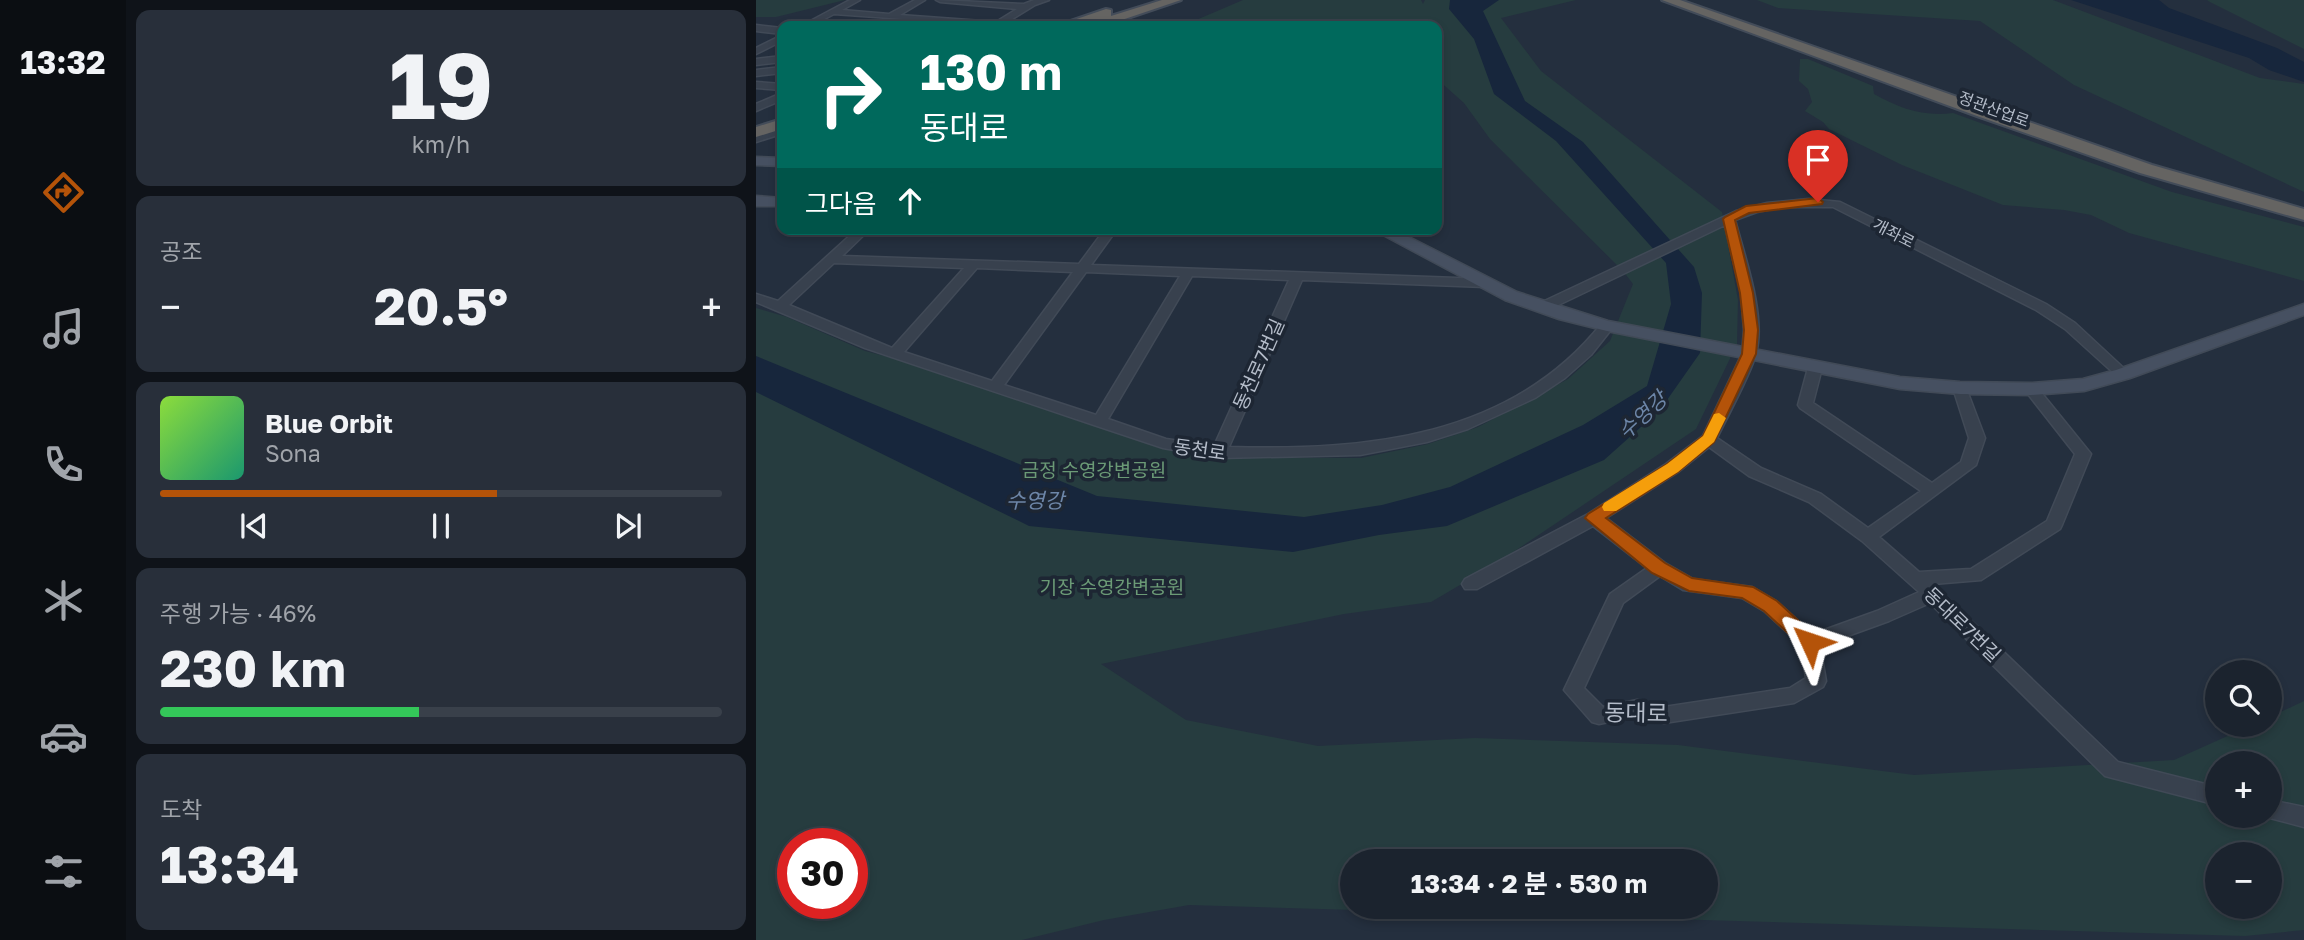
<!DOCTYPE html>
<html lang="ko">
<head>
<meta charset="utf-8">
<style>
  :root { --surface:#1b232e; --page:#282f3a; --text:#f1f3f6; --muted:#a0a4aa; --line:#39404a; --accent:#b45309 }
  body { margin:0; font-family:"Golos Text","Noto Sans KR",sans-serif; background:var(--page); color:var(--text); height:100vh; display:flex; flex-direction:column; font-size:26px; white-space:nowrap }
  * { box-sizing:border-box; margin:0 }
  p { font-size:23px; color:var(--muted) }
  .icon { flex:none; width:38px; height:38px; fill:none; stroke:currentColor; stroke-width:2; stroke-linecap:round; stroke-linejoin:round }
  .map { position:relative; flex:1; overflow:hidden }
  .details { display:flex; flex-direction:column; gap:10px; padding:10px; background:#0f1319; width:630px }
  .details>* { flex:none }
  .hud { position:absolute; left:21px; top:21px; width:665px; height:214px; border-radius:14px; box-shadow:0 4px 10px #0003,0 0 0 2px var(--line); background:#00695c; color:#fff; overflow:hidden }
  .buttons { position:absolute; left:1449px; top:660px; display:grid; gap:14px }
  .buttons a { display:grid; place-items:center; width:77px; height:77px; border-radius:50%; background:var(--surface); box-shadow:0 4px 10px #0003,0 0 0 2px var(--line); font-size:35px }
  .speed { position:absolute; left:21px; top:828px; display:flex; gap:14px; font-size:35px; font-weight:700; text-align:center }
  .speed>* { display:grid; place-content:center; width:91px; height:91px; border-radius:50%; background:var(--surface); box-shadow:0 4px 10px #0003,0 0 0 2px var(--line); line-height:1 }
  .speed .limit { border:10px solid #d22; background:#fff; color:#111 }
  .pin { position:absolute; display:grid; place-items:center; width:60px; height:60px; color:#fff; margin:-72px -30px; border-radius:50% 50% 50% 0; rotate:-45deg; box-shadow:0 0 7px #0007 }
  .pin .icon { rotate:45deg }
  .me { position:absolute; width:77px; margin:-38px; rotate:312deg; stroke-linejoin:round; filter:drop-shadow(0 0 5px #0008) }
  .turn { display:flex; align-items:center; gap:24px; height:147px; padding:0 28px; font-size:32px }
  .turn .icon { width:91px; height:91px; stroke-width:2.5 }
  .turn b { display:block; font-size:49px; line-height:60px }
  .then { display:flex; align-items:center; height:66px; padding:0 28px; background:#0003; gap:14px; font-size:26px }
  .big { font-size:52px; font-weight:700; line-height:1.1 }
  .details .tile { flex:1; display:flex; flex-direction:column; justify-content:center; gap:10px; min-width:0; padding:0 24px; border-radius:14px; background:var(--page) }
  .details .dial { align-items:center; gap:0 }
  .dial b { font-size:91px; line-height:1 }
  .song { display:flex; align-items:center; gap:21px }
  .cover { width:84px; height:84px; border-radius:10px; background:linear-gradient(135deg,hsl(90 70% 55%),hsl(160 70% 35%)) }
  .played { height:7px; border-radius:4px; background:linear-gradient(90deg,var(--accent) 60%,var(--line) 60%) }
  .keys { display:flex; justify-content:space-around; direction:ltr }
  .heat { display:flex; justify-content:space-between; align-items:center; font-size:38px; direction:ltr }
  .charge { height:10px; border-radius:5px; background:linear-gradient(90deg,#34c759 46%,var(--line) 0) }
  .trip { position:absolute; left:584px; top:849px; width:378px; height:70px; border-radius:35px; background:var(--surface); box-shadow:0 4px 10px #0003,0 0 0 2px var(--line); font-weight:700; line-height:70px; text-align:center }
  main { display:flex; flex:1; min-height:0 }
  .dock { display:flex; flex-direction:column; width:126px; justify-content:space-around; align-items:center; background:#0b0e12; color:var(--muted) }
  .dock .icon { width:49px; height:49px }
  .dock .active { color:var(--accent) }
  .dock b { font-size:32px; color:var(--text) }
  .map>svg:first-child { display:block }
  .green { fill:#263c3f; fill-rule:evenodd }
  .water { fill:#17263c }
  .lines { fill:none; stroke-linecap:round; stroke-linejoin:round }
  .minor-casing { stroke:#414a57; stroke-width:3 }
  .secondary-casing { stroke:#414a57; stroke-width:3 }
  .trunk-casing { stroke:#434c59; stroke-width:4 }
  .minor { fill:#38414e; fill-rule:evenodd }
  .secondary { fill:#465061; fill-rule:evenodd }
  .trunk { fill:#656462; fill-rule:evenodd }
  .route { fill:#b45309; stroke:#753606; stroke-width:2 }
  .slow { fill:#f59e0b }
  .labels { text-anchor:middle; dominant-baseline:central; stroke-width:7; stroke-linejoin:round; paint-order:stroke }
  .far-street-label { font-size:16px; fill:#b4bcc9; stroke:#1d2633 }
  .street-label { font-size:19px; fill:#b4bcc9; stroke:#1d2633 }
  .park-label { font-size:19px; fill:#6b9a76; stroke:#1d2633 }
  .water-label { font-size:21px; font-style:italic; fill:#6d86a8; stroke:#1d2633 }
  .near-street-label { font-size:23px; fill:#b4bcc9; stroke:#1d2633 }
</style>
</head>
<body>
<main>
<nav class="dock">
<b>13:32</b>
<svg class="icon active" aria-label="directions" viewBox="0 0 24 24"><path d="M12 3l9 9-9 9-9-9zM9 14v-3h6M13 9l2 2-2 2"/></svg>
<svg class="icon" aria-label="music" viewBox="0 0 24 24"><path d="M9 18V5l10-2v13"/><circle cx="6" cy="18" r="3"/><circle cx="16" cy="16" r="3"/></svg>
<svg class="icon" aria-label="phone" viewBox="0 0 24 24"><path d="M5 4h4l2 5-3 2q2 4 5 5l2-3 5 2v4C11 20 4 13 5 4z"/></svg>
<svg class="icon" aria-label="climate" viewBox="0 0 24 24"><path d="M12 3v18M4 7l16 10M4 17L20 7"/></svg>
<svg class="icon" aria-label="car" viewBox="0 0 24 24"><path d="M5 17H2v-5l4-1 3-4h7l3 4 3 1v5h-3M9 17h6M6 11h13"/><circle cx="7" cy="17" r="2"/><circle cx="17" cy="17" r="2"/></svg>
<svg class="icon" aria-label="filters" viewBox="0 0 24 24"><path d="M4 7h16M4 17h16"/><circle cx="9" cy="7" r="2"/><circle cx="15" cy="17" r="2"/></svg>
</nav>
<section class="details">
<div class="tile dial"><b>19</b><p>km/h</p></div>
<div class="tile"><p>공조</p>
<div class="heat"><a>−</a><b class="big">20.5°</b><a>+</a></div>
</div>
<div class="tile">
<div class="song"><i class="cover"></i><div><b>Blue Orbit</b><p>Sona</p></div></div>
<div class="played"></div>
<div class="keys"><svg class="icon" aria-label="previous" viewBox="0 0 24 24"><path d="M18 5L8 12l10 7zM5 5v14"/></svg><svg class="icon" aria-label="pause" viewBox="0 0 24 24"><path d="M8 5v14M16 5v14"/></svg><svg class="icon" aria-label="next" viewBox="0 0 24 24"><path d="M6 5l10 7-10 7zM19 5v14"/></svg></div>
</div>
<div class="tile"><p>주행 가능 · 46%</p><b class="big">230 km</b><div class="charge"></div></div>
<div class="tile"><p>도착</p><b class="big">13:34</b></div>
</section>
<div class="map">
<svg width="1548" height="940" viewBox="0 0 1548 940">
  <rect width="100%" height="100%" fill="#242f3e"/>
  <g class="green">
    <polygon points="0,0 89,0 20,17 0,17"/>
    <path d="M487,0H665L667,4L669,0H820L745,18L785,71L966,212L982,300L981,344L940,429L738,565L675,602L588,614L345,664L430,720L562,746L719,738L922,745L1158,775L1418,760L1496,725L1514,724V717L1548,701V930L1489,936L433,905L348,920L266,940H0V308L31,317L109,351L152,362L407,447L452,457L605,458L672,444L722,427L812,379L854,341L877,284L867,271L734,139L708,103L681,79V26H426ZM1461,763H1514V816H1461ZM37,844H96V903H37ZM1461,854H1514V906H1461ZM597,861H950V906H597Z"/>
    <polygon points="1001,0 1297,0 1504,78 1548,84 1548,192 1318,85 1224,21 1022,8"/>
    <polygon points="1451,0 1548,0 1548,49 1454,2"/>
    <path d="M1044,59H1052L1117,86L1118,94C1143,108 1167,117 1197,113L1416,192L1548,227V281L1373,233L1335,215L1308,210L1247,205L1146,165L1073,129L1067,122L1049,111L1056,102L1052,89L1043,81Z"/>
  </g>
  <g class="water">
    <polygon points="694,0 743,0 727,11 769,101 827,142 938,267 946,293 944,353 904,410 848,460 691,526 623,535 537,552 273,526 0,392 0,356 341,496 548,517 626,505 694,487 827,425 891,386 915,304 910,263 800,141 738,94 718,39 693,9"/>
    <polygon points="1315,0 1403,0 1413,8 1521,48 1548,62 1548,82 1513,70 1493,58"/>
  </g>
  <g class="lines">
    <g class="minor-casing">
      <g id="minor">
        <polygon points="94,0 104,0 86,10 133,14 159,0 169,0 144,15 240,22 261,9 184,2 180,0 268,4 278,0 293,0 279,5 245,26 78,14 55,26 45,26"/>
        <polygon points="0,25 26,28 26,34 0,31"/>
        <polygon points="26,35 26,41 0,54 0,48"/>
        <polygon points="26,56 26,62 0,65 0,59"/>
        <polygon points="26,67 26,73 0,76 0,70"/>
        <polygon points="0,82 26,84 26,90 0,88"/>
        <polygon points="26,93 26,100 0,111 0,104"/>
        <polygon points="21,129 26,131 26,139 19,136 0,142 0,136"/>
        <path d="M1053,199L1084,202L1290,304L1319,323L1374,374L1372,377H1362L1309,329L1280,310L1077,207H1025L1001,212L979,220C989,258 1010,315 1000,354C994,376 972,415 961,438L1005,468L1065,494L1112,528L1165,491L1044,408L1042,405L1052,368L1059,364L1066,368L1057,403L1176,483L1205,462L1213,438L1197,388L1204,384L1209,385L1229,438L1220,465L1123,537L1163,572L1215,569L1291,521L1319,454L1268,389L1270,386H1280L1335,454L1306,525L1304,529L1225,580L1177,584L1362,762L1461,787V805L1349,776L1174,603L1133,621L1064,646L1070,681L1067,687L1038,703L908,723L881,716L843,724L836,722L808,690L854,594L891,568L837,526L721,589H709L706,584L709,579L832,514L910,464L947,436L986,354L988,330L985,293L969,225L792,310H782V304L980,211L1011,203ZM953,447L993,476L1053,502L1106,541L1163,592L1121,611L1057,634L1020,601L996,587L937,579L909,563L850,518L922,472ZM904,576L927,590L986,598L1008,611L1045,645L1050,678L1034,688L908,707L881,700L847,707L828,688L867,603Z"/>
        <path d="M101,229H114L86,256L323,264L349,229H361L335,265L729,279L735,283L729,287L546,280L473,447C610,451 755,438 846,323H856L858,326L835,355L809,378L779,398L712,429L671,442L604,455L463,458L407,448L338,425L109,348L0,302V294L22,301ZM78,263L208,268L136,348L33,305ZM221,268L317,272L236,381L148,352ZM330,272L424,276L340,415L248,385ZM436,276L533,280L458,446L410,439L352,419Z"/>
        <polygon points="1514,800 1548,807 1548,827 1506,816 1514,816"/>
      </g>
    </g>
    <g class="secondary-casing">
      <g id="secondary">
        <polygon points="0,157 26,158 26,166 0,165"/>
        <polygon points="0,196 26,198 26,206 0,206"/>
        <polygon points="616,229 637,229 761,292 852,321 1144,377 1204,382 1275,383 1327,379 1360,370 1548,304 1548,315 1374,378 1328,391 1275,395 1204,394 1144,389 851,331 803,319 749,300"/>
      </g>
    </g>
    <g class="trunk-casing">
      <g id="trunk">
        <polygon points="406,0 425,0 348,26 328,26 342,20 320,26 300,26 350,9 355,10 355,16"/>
        <polygon points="906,0 924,0 1396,165 1548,209 1548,220 1384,173 1221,116"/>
        <polygon points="26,119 26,129 0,137 0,127"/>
      </g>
    </g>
    <use href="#minor" class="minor"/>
    <use href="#secondary" class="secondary"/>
    <use href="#trunk" class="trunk"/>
  </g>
  <polygon class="route" points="1062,198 1067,202 1066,204 993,213 979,220 997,293 1002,330 1000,354 958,442 922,472 850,518 909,563 936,578 997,587 1021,601 1060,637 1063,642 1060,647 1054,650 1047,647 1008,611 986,598 933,591 896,573 829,518 832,514 911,464 947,436 986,354 988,330 984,293 967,219 969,217 990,206"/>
  <polygon class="slow" points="963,413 970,418 958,442 922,472 860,511 848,511 846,507 848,503 911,464 947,436 958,414"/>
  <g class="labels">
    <g class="far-street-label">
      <text transform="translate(1238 109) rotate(20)">정관산업로</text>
      <text transform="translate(1138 233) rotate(27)">개좌로</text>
    </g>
    <g class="street-label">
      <text transform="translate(502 364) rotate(-66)">동천로7번길</text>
      <text transform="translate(444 449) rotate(8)">동천로</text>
      <text transform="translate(1207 624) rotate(44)">동대로7번길</text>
    </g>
    <g class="park-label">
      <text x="338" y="469">금정 수영강변공원</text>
      <text x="356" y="586">기장 수영강변공원</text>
    </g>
    <g class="water-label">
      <text transform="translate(886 415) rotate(-43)">수영강</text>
      <text x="279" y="500">수영강</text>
    </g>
    <g class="near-street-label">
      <text transform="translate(880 712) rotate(1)">동대로</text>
    </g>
  </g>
</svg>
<div class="buttons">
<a><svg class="icon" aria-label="search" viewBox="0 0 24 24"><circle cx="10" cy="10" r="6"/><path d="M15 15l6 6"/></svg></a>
<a>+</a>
<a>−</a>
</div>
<div class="speed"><div class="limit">30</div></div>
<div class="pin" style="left:1062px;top:202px;background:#d93025"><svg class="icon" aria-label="arrive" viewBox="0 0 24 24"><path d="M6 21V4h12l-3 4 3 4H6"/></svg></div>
<svg class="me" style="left:1054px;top:642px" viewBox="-20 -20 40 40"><path d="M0-17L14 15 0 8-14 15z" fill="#b45309" stroke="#fff" stroke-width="4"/></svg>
<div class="trip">13:34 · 2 분 · 530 m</div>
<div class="hud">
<div class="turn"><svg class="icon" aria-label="right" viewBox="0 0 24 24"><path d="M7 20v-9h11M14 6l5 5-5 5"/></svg><div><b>130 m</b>동대로</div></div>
<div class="then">그다음<svg class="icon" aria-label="ahead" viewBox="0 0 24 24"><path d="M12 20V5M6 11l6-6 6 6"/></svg></div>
</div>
</div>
</main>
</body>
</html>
